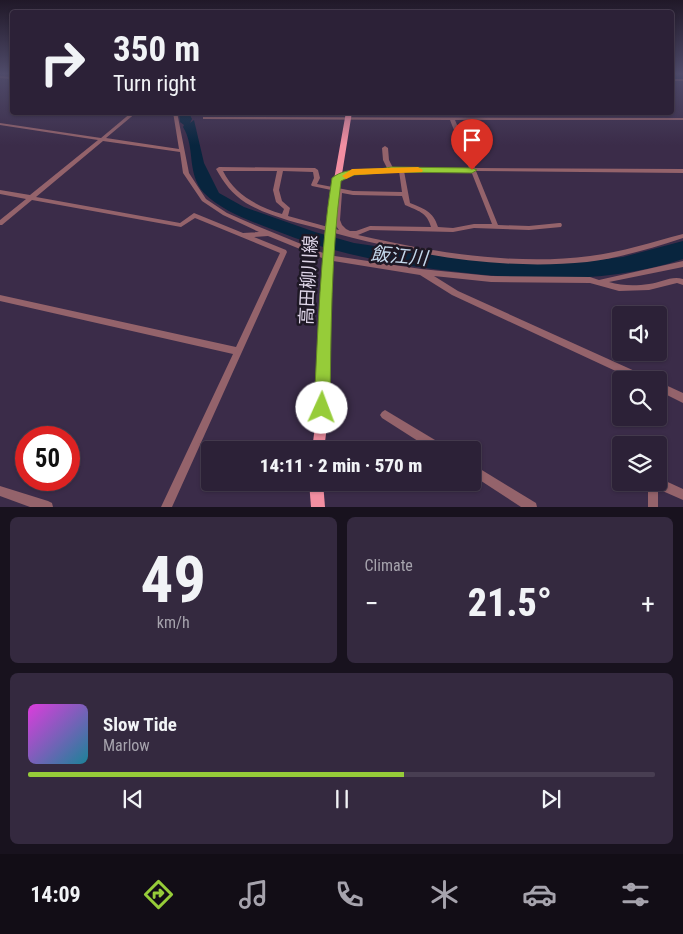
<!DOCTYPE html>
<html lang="en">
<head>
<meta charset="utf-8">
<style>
  :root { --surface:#2c2137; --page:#34293f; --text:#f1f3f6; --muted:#a6a3ad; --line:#483e52; --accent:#96cc39 }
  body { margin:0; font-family:"Roboto Condensed","Noto Sans JP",sans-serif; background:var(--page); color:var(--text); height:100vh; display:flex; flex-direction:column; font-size:19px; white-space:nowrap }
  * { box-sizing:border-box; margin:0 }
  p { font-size:16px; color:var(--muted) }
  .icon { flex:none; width:28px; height:28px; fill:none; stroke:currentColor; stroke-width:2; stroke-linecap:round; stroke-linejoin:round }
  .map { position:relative; height:507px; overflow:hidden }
  .side { display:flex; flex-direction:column; gap:10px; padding:10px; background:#18121e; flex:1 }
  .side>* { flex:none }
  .hud { position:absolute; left:10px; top:10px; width:664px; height:105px; border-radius:5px; box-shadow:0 1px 4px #0004,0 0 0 1px var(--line); background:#2c2137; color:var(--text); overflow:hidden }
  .fabs { position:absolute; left:612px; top:306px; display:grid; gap:10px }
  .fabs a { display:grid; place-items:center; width:55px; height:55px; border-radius:5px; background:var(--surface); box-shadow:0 1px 4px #0004,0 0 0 1px var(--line); font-size:25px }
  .speed { position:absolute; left:15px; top:426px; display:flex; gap:10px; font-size:25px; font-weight:700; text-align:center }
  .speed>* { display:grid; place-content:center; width:65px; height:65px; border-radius:50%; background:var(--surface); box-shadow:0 1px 4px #0004,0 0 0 1px var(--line); line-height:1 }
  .speed .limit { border:8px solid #d22; background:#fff; color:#111 }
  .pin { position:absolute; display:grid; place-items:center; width:42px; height:42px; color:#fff; margin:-51px -21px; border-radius:50% 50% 50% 0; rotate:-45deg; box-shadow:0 0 5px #0007 }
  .pin .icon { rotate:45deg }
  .me { position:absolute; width:55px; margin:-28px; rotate:2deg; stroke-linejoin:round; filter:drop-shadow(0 0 4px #0008) }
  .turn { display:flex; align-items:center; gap:18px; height:105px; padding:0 20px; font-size:22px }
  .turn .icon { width:65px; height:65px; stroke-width:2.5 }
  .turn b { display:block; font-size:35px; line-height:42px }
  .big { font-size:38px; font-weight:800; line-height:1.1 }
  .side .tile { flex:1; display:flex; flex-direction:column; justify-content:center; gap:8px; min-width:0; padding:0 18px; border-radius:8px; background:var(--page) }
  .side .dial { align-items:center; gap:0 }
  .dial b { font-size:65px; line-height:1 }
  .song { display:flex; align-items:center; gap:15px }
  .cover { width:60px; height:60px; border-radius:8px; background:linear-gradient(135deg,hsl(300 70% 55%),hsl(190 70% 35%)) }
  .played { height:5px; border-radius:2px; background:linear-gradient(90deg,var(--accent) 60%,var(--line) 60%) }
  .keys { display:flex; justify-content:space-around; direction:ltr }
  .heat { display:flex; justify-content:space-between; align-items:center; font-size:28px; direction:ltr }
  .side .tiles { flex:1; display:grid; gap:10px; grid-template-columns:1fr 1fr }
  .tile:last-child { grid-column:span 2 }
  .trip { position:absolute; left:201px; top:441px; width:280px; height:50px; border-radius:5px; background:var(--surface); box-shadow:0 1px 4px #0004,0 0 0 1px var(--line); font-weight:800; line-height:50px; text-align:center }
  .tabs { display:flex; height:80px; justify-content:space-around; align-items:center; background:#120d16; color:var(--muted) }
  .tabs .icon { width:35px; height:35px }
  .tabs .selected { color:var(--accent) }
  .tabs b { font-size:22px; color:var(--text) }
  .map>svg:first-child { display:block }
  .water { fill:#08253e }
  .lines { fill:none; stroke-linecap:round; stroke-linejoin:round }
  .canal { stroke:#08253e; stroke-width:4 }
  .minor { fill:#94636b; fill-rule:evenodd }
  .major { fill:#f38fa2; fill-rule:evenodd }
  .route { fill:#96cc39; stroke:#628525 }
  .slow { fill:#f59e0b }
  .labels { text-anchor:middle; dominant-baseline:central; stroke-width:5; stroke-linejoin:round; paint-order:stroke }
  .street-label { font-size:18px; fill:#dfd6e9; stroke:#1e1825 }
  .water-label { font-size:19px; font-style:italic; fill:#c3d7eb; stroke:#1e1825 }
</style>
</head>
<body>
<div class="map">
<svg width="683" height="507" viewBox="0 0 683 507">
  <rect width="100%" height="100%" fill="#3b2c49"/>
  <path class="water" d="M179,113H189L192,119L190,123L194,120L204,163L219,193L244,207L315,232L354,243L457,258L580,262L623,257L683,241V259C608,284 528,281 450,271C388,264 332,253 274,230C250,221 222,211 204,193C186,173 196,148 183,127L184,125L180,122Z"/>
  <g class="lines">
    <polyline class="canal" points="671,77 683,77"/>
    <g class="minor">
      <polygon points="0,76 12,77 12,79 0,78"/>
      <rect x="671" y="79" width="12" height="2"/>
      <path d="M132,112H137L106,138L179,149L173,112H177L189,173L206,199L227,213L250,223L328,255L421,269L491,276L590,277L599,280L683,261V267L609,282C622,286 636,286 649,284C660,283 672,275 683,279V285L677,283L649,290L619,291L590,283L491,282L434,276L458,291L648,377L649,380H635L452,295L420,275L327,260L268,236L254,237L286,250L287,252L172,507H161L233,354L0,301V295L236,347L280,253L195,218L181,227L32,200L2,225H0V220L26,199L0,194V190L30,195L98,140L0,125V123L101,138ZM103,141L180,152L183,173L202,201L223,215L259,232L243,233L194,213L180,223L36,197Z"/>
      <path d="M203,117L683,118V120H455L475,168L683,169V173L476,171L498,225L529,226L559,223H561L562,225L561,227L529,230L474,228L453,232L370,230L358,235C431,252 515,266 590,256C622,252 652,242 683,234V238C652,248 620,258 587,262C499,271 409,254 324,230C298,223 270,217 246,203C232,194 224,183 216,169L219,167L315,168L318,170L320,178L317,184L353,191L402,192L399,171L353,174L342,180H337L334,178L335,177L341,176L352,170L387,168L383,160L382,148L385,146L388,148L389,160L393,168H469L450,120L205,119H203ZM223,171H277L273,190L276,202L284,209L282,214C257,206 235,195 223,171ZM283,171L313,172L314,178L311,185L312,186L336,191C335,204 330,220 339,230L288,216L290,208L282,201L279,190ZM404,171H471L492,224H474L453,228L438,227C433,211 424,209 410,203ZM342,193L353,195L402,196L405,205C418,211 427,212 431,227L370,226L356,231H350L346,229L342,225L340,220Z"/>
      <polygon points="659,382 683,393 683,403 659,391"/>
      <polygon points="385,410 445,446 446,450 432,450 382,418 380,415 382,412"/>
      <polygon points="472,464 536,503 537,507 521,507 472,475"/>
      <polygon points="659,478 683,489 683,500 658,489 658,507 648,507 648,482 659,482"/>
      <polygon points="0,486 48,501 52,503 53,507 30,507 0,496"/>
    </g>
    <g class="major">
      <polygon points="346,112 352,112 333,230 327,426 324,450 312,450 315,426 325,230"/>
      <polygon points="309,482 323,482 325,507 311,507"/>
    </g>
  </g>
  <linearGradient id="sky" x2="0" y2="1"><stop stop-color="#201828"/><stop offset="0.51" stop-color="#4f4b6a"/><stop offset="1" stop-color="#4f4b6a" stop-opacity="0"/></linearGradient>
  <rect width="683" height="145" fill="url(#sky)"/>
  <path class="route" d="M391,167L472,168L477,170L472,173L393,172L354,175L341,181C331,256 331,331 330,408L327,413L322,415L316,413L314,408C318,330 320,254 332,178C348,165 372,172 391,167Z"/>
  <polygon class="slow" points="418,167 423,170 422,172 354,175 346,179 342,176 352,169"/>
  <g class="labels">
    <g class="street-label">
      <text transform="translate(308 280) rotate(-87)">高田柳川線</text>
    </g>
    <g class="water-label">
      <text transform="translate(399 256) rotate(5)">飯江川</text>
    </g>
  </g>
</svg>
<div class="fabs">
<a><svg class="icon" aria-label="sound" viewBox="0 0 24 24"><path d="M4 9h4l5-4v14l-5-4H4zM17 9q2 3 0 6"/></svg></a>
<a><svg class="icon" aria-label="search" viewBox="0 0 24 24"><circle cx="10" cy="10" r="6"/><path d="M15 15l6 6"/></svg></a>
<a><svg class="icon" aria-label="layers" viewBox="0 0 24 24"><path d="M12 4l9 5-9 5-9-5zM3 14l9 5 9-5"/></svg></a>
</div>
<div class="speed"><div class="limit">50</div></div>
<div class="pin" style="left:472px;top:170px;background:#d93025"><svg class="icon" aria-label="arrive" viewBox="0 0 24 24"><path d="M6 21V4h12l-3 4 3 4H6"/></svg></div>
<svg class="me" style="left:322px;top:408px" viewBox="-20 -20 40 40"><circle r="19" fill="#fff"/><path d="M0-13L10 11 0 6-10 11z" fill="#96cc39"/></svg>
<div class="trip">14:11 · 2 min · 570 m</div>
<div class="hud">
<div class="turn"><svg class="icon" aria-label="right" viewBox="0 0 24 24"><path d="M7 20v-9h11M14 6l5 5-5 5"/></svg><div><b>350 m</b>Turn right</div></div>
</div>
</div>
<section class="side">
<div class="tiles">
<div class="tile dial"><b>49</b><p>km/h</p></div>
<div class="tile"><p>Climate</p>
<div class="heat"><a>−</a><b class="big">21.5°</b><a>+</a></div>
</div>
<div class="tile">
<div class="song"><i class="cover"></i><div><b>Slow Tide</b><p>Marlow</p></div></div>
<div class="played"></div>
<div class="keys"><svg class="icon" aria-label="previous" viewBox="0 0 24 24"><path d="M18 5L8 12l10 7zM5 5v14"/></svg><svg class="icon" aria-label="pause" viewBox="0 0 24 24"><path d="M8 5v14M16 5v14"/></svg><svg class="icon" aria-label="next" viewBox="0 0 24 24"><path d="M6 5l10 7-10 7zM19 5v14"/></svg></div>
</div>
</div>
</section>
<nav class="tabs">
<b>14:09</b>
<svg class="icon selected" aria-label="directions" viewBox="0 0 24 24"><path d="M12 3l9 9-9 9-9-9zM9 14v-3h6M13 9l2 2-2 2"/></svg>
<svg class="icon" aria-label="music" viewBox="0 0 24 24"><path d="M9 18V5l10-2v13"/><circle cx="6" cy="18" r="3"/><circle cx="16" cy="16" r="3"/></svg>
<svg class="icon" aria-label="phone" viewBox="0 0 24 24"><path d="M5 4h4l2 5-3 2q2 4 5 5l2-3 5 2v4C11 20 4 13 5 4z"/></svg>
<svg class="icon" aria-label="climate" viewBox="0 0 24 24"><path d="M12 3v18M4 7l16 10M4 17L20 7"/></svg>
<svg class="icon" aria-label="car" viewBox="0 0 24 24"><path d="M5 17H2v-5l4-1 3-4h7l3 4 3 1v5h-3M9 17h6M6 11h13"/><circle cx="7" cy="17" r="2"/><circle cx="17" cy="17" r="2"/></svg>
<svg class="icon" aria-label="filters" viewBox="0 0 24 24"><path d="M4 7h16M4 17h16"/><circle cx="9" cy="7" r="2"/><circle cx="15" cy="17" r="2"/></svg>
</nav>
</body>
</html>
